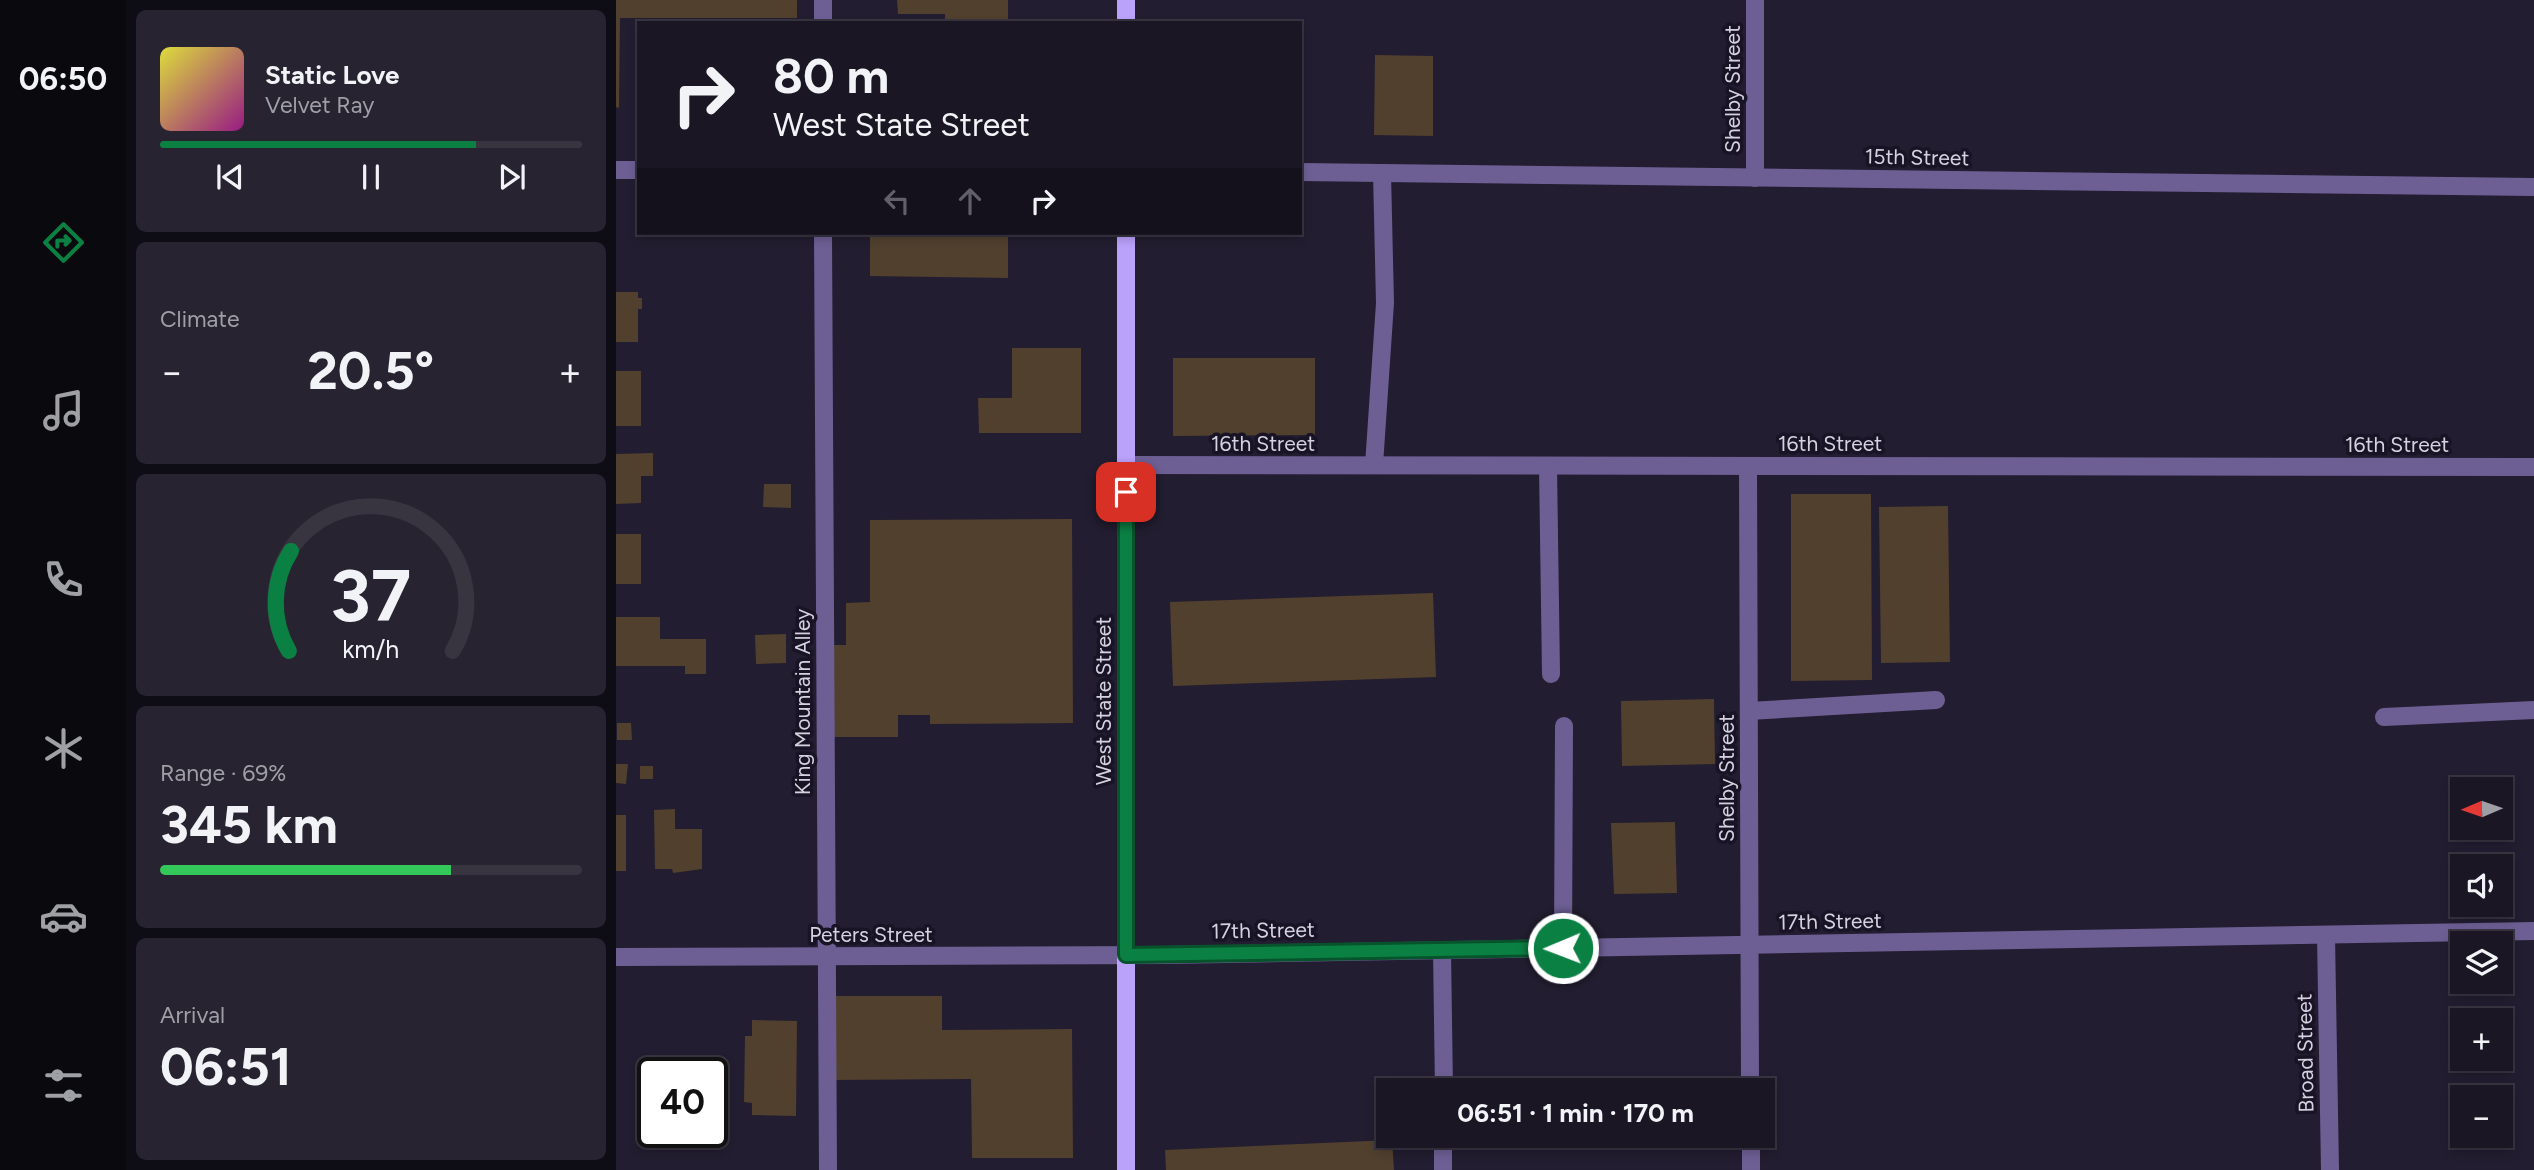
<!DOCTYPE html>
<html lang="en">
<head>
<meta charset="utf-8">
<style>
  :root { --surface:#1a1624; --page:#272331; --text:#f1f3f6; --muted:#9f9fa6; --line:#383541; --accent:#0b8043 }
  body { margin:0; font-family:Figtree,sans-serif; background:var(--page); color:var(--text); height:100vh; display:flex; flex-direction:column; font-size:26px; white-space:nowrap }
  * { box-sizing:border-box; margin:0 }
  p { font-size:23px; color:var(--muted) }
  .icon { flex:none; width:38px; height:38px; fill:none; stroke:currentColor; stroke-width:2; stroke-linecap:round; stroke-linejoin:round }
  .map { position:relative; flex:1; overflow:hidden }
  .side { display:flex; flex-direction:column; gap:10px; padding:10px; background:#0e0c14; width:490px }
  .side>* { flex:none }
  .banner { position:absolute; left:21px; top:21px; width:665px; height:214px; border-radius:0px; box-shadow:0 4px 10px #0003,0 0 0 2px var(--line); background:#1a1624; color:var(--text); overflow:hidden }
  .needle { width:46px; rotate:268deg }
  .fabs { position:absolute; left:1834px; top:777px; display:grid; gap:14px }
  .fabs a { display:grid; place-items:center; width:63px; height:63px; border-radius:0px; background:var(--surface); box-shadow:0 4px 10px #0003,0 0 0 2px var(--line); font-size:35px }
  .speed { position:absolute; left:21px; top:1057px; display:flex; gap:14px; font-size:35px; font-weight:700; text-align:center }
  .speed>* { display:grid; place-content:center; width:91px; height:91px; border-radius:50%; background:var(--surface); box-shadow:0 4px 10px #0003,0 0 0 2px var(--line); line-height:1 }
  .speed .limit { border:4px solid #111; border-radius:10px; background:#fff; color:#111 }
  .pin { position:absolute; display:grid; place-items:center; width:60px; height:60px; color:#fff; margin:-30px; border-radius:14px; box-shadow:0 4px 10px #0006 }
  .me { position:absolute; width:77px; margin:-38px; rotate:269deg; stroke-linejoin:round; filter:drop-shadow(0 0 5px #0008) }
  .turn { display:flex; align-items:center; gap:24px; height:147px; padding:0 21px; font-size:32px }
  .turn .icon { width:91px; height:91px; stroke-width:2.5 }
  .turn b { display:block; font-size:49px; line-height:60px }
  .lanes { display:flex; align-items:center; height:66px; padding:0 21px; background:#0003; justify-content:center; gap:35px; direction:ltr }
  .lanes .off { opacity:.35 }
  .big { font-size:52px; font-weight:700; line-height:1.1 }
  .side .widget { flex:1; display:flex; flex-direction:column; justify-content:center; gap:10px; min-width:0; padding:0 24px; border-radius:10px; background:var(--page) }
  .side .dial { align-items:center; gap:0 }
  .dial svg { height:182px; overflow:visible; fill:none; stroke:var(--line); stroke-width:7; stroke-linecap:round; text-anchor:middle }
  .dial text { fill:var(--text); stroke:none }
  .song { display:flex; align-items:center; gap:21px }
  .cover { width:84px; height:84px; border-radius:10px; background:linear-gradient(135deg,hsl(60 70% 55%),hsl(310 70% 35%)) }
  .played { height:7px; border-radius:4px; background:linear-gradient(90deg,var(--accent) 75%,var(--line) 75%) }
  .keys { display:flex; justify-content:space-around; direction:ltr }
  .heat { display:flex; justify-content:space-between; align-items:center; font-size:38px; direction:ltr }
  .charge { height:10px; border-radius:5px; background:linear-gradient(90deg,#34c759 69%,var(--line) 0) }
  .trip { position:absolute; left:760px; top:1078px; width:399px; height:70px; border-radius:0px; background:var(--surface); box-shadow:0 4px 10px #0003,0 0 0 2px var(--line); font-weight:700; line-height:70px; text-align:center }
  main { display:flex; flex:1; min-height:0 }
  .tab-bar { display:flex; flex-direction:column; width:126px; justify-content:space-around; align-items:center; background:#0a090e; color:var(--muted) }
  .tab-bar .icon { width:49px; height:49px }
  .tab-bar .on { color:var(--accent) }
  .tab-bar b { font-size:32px; color:var(--text) }
  .map>svg:first-child { display:block }
  .building { fill:#51402e }
  .lines { fill:none; stroke-linecap:round; stroke-linejoin:round }
  .minor { stroke:#6d5f94; stroke-width:18 }
  .major { stroke:#baa2fa; stroke-width:18 }
  .route-casing { stroke:#07532c; stroke-width:18 }
  .route { stroke:#0b8043; stroke-width:12 }
  .labels { text-anchor:middle; dominant-baseline:central; stroke-width:7; stroke-linejoin:round; paint-order:stroke }
  .street-label { font-size:21px; fill:#d5d2e0; stroke:#191326 }
</style>
</head>
<body>
<main>
<nav class="tab-bar">
<b>06:50</b>
<svg class="icon on" aria-label="directions" viewBox="0 0 24 24"><path d="M12 3l9 9-9 9-9-9zM9 14v-3h6M13 9l2 2-2 2"/></svg>
<svg class="icon" aria-label="music" viewBox="0 0 24 24"><path d="M9 18V5l10-2v13"/><circle cx="6" cy="18" r="3"/><circle cx="16" cy="16" r="3"/></svg>
<svg class="icon" aria-label="phone" viewBox="0 0 24 24"><path d="M5 4h4l2 5-3 2q2 4 5 5l2-3 5 2v4C11 20 4 13 5 4z"/></svg>
<svg class="icon" aria-label="climate" viewBox="0 0 24 24"><path d="M12 3v18M4 7l16 10M4 17L20 7"/></svg>
<svg class="icon" aria-label="car" viewBox="0 0 24 24"><path d="M5 17H2v-5l4-1 3-4h7l3 4 3 1v5h-3M9 17h6M6 11h13"/><circle cx="7" cy="17" r="2"/><circle cx="17" cy="17" r="2"/></svg>
<svg class="icon" aria-label="filters" viewBox="0 0 24 24"><path d="M4 7h16M4 17h16"/><circle cx="9" cy="7" r="2"/><circle cx="15" cy="17" r="2"/></svg>
</nav>
<section class="side">
<div class="widget">
<div class="song"><i class="cover"></i><div><b>Static Love</b><p>Velvet Ray</p></div></div>
<div class="played"></div>
<div class="keys"><svg class="icon" aria-label="previous" viewBox="0 0 24 24"><path d="M18 5L8 12l10 7zM5 5v14"/></svg><svg class="icon" aria-label="pause" viewBox="0 0 24 24"><path d="M8 5v14M16 5v14"/></svg><svg class="icon" aria-label="next" viewBox="0 0 24 24"><path d="M6 5l10 7-10 7zM19 5v14"/></svg></div>
</div>
<div class="widget"><p>Climate</p>
<div class="heat"><a>−</a><b class="big">20.5°</b><a>+</a></div>
</div>
<div class="widget dial"><svg viewBox="0 0 100 80">
<path d="M14 69A42 42 0 1 1 86 69"/>
<path d="M14 69A42 42 0 0 1 15 25" stroke="#0b8043"/>
<text x="50" y="56" font-size="32" font-weight="700">37</text>
<text x="50" y="72" font-size="11">km/h</text>
</svg></div>
<div class="widget"><p>Range · 69%</p><b class="big">345 km</b><div class="charge"></div></div>
<div class="widget"><p>Arrival</p><b class="big">06:51</b></div>
</section>
<div class="map">
<svg width="1918" height="1170" viewBox="0 0 1918 1170">
  <rect width="100%" height="100%" fill="#221d30"/>
  <g class="building">
    <polygon points="0,0 181,0 181,18 4,18 3,108 0,107"/>
    <polygon points="281,0 392,0 392,23 329,23 329,14 282,14"/>
    <polygon points="759,55 817,56 817,136 758,135"/>
    <polygon points="254,233 392,233 392,278 254,276"/>
    <polygon points="0,292 22,292 22,298 26,298 26,309 22,309 22,342 0,342"/>
    <polygon points="396,348 465,348 465,433 363,433 362,398 396,398"/>
    <polygon points="557,358 699,358 699,435 557,436"/>
    <rect x="0" y="371" width="25" height="55"/>
    <polygon points="37,453 37,476 25,476 25,503 0,504 0,454"/>
    <polygon points="148,484 175,484 175,508 147,507"/>
    <polygon points="1175,494 1255,494 1256,680 1175,681"/>
    <polygon points="1332,506 1334,662 1265,663 1263,507"/>
    <polygon points="456,519 457,723 314,724 314,715 282,715 282,737 216,737 216,645 230,645 230,603 254,602 254,520"/>
    <rect x="0" y="534" width="25" height="50"/>
    <polygon points="817,593 820,677 557,686 554,602"/>
    <polygon points="0,617 44,617 44,639 90,639 90,674 69,674 69,666 0,666"/>
    <polygon points="170,634 170,663 140,664 139,635"/>
    <polygon points="1098,699 1099,764 1006,766 1005,701"/>
    <polygon points="1,723 15,723 16,740 1,740"/>
    <polygon points="0,764 12,764 10,784 0,783"/>
    <rect x="24" y="766" width="13" height="13"/>
    <polygon points="59,809 59,829 86,829 86,869 57,873 56,869 39,869 38,810"/>
    <rect x="0" y="815" width="10" height="56"/>
    <polygon points="1059,822 1061,893 998,894 995,823"/>
    <polygon points="214,996 326,996 326,1030 456,1029 457,1158 356,1158 355,1079 214,1080"/>
    <polygon points="136,1020 181,1021 180,1116 136,1115 136,1103 128,1102 129,1036 136,1036"/>
    <polygon points="776,1140 778,1170 550,1170 549,1150"/>
  </g>
  <g class="lines">
    <g class="minor">
      <polyline points="207,0 207,23"/>
      <polyline points="0,170 23,170"/>
      <polyline points="684,172 1918,187"/>
      <polyline points="1139,178 1139,0"/>
      <polyline points="207,233 212,1170"/>
      <polyline points="510,465 1918,467"/>
      <polyline points="758,465 769,303 766,173"/>
      <polyline points="932,466 935,674"/>
      <polyline points="1132,466 1134,1090"/>
      <polyline points="1133,711 1320,700"/>
      <polyline points="1768,717 1918,710"/>
      <polyline points="1710,936 1714,1170"/>
      <polyline points="947,948 948,726"/>
      <polyline points="826,950 828,1090"/>
      <polyline points="0,957 551,955 1918,931"/>
      <polyline points="1135,1136 1135,1170"/>
      <polyline points="827,1170 827,1136"/>
    </g>
    <g class="major">
      <polyline points="510,0 510,23"/>
      <polyline points="510,1170 510,233"/>
    </g>
  </g>
  <g class="lines">
    <g class="route-casing">
      <polyline id="route" points="510,492 510,955 947,948"/>
    </g>
    <use href="#route" class="route"/>
  </g>
  <g class="labels">
    <g class="street-label">
      <text transform="translate(1116 89) rotate(-90)">Shelby Street</text>
      <text transform="translate(1301 157) rotate(1)">15th Street</text>
      <text x="647" y="443">16th Street</text>
      <text x="1214" y="443">16th Street</text>
      <text x="1781" y="444">16th Street</text>
      <text transform="translate(487 701) rotate(-90)">West State Street</text>
      <text transform="translate(186 702) rotate(-90)">King Mountain Alley</text>
      <text transform="translate(1110 778) rotate(-90)">Shelby Street</text>
      <text transform="translate(1214 921) rotate(-1)">17th Street</text>
      <text transform="translate(647 930) rotate(-1)">17th Street</text>
      <text x="255" y="934">Peters Street</text>
      <text transform="translate(1689 1053) rotate(-91)">Broad Street</text>
    </g>
  </g>
</svg>
<div class="fabs">
<a><svg class="needle" viewBox="-14 -14 28 28"><path d="M0-13l5 13h-10z" fill="#e53935"/><path d="M0 13l5-13h-10z" fill="#9f9fa6"/></svg></a>
<a><svg class="icon" aria-label="sound" viewBox="0 0 24 24"><path d="M4 9h4l5-4v14l-5-4H4zM17 9q2 3 0 6"/></svg></a>
<a><svg class="icon" aria-label="layers" viewBox="0 0 24 24"><path d="M12 4l9 5-9 5-9-5zM3 14l9 5 9-5"/></svg></a>
<a>+</a>
<a>−</a>
</div>
<div class="speed"><div class="limit">40</div></div>
<div class="pin" style="left:510px;top:492px;background:#d93025"><svg class="icon" aria-label="arrive" viewBox="0 0 24 24"><path d="M6 21V4h12l-3 4 3 4H6"/></svg></div>
<svg class="me" style="left:947px;top:948px" viewBox="-20 -20 40 40"><circle r="17" fill="#0b8043" stroke="#fff" stroke-width="3"/><path d="M0-11L8 9 0 5-8 9z" fill="#fff"/></svg>
<div class="trip">06:51 · 1 min · 170 m</div>
<div class="banner">
<div class="turn"><svg class="icon" aria-label="right" viewBox="0 0 24 24"><path d="M7 20v-9h11M14 6l5 5-5 5"/></svg><div><b>80 m</b>West State Street</div></div>
<div class="lanes"><svg class="icon off" aria-label="left" viewBox="0 0 24 24"><path d="M17 20v-9H6M10 6l-5 5 5 5"/></svg><svg class="icon off" aria-label="ahead" viewBox="0 0 24 24"><path d="M12 20V5M6 11l6-6 6 6"/></svg><svg class="icon" aria-label="right" viewBox="0 0 24 24"><path d="M7 20v-9h11M14 6l5 5-5 5"/></svg></div>
</div>
</div>
</main>
</body>
</html>
